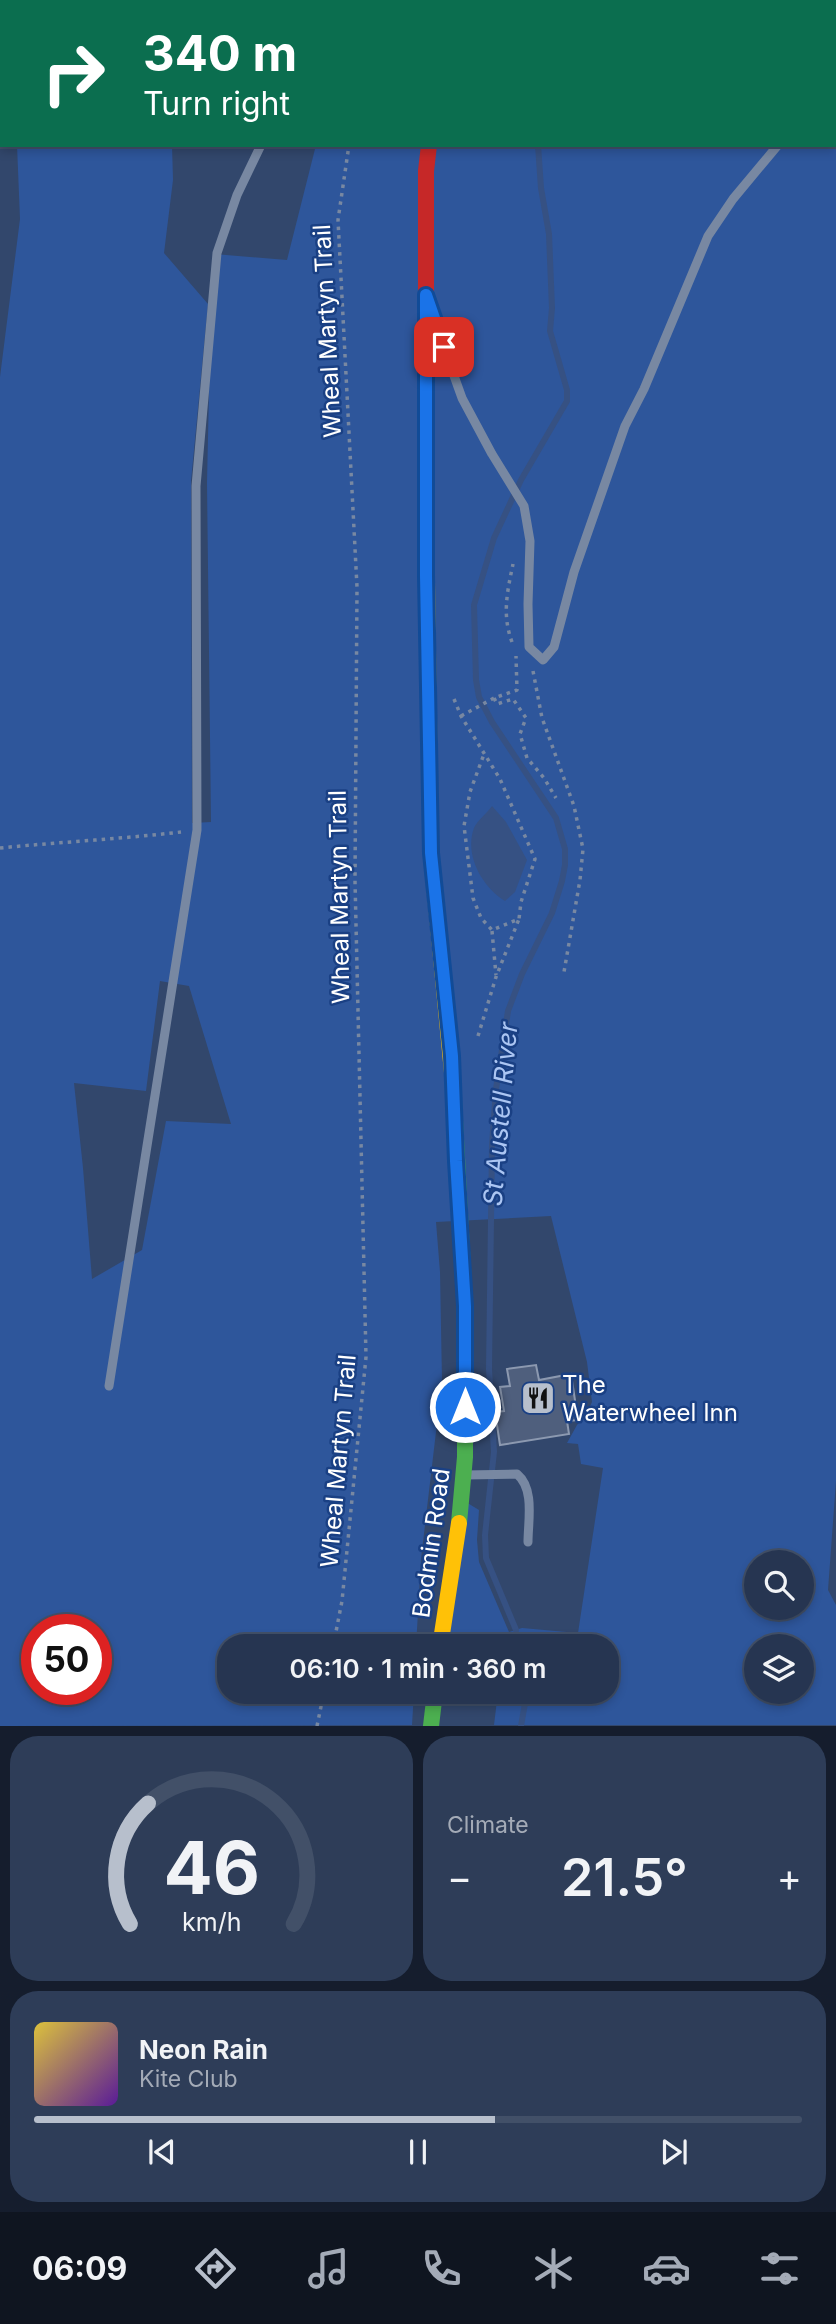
<!DOCTYPE html>
<html lang="en">
<head>
<meta charset="utf-8">
<style>
  :root { --surface:#263551; --page:#2e3d58; --text:#f1f3f6; --muted:#a4abb7; --line:#425068; --accent:#b7bfcc }
  body { margin:0; font-family:Inter,sans-serif; background:var(--page); color:var(--text); height:100vh; display:flex; flex-direction:column; font-size:26px; white-space:nowrap }
  * { box-sizing:border-box; margin:0 }
  p { font-size:23px; color:var(--muted) }
  .icon { flex:none; width:38px; height:38px; fill:none; stroke:currentColor; stroke-width:2; stroke-linecap:round; stroke-linejoin:round }
  .map { position:relative; height:1726px; overflow:hidden }
  .panel { display:flex; flex-direction:column; gap:10px; padding:10px; background:#151d2d; flex:1 }
  .panel>* { flex:none }
  .hud { position:absolute; left:0px; top:0px; width:836px; height:147px; box-shadow:0 4px 10px #0003,0 0 0 2px var(--line); background:#0b6e4f; color:#fff; overflow:hidden }
  .buttons { position:absolute; left:744px; top:1550px; display:grid; gap:14px }
  .buttons a { display:grid; place-items:center; width:70px; height:70px; border-radius:50%; background:var(--surface); box-shadow:0 4px 10px #0003,0 0 0 2px var(--line); font-size:35px }
  .speed { position:absolute; left:21px; top:1614px; display:flex; gap:14px; font-size:35px; font-weight:700; text-align:center }
  .speed>* { display:grid; place-content:center; width:91px; height:91px; border-radius:50%; background:var(--surface); box-shadow:0 4px 10px #0003,0 0 0 2px var(--line); line-height:1 }
  .speed .limit { border:10px solid #d22; background:#fff; color:#111 }
  .pin { position:absolute; display:grid; place-items:center; width:60px; height:60px; color:#fff; margin:-30px; border-radius:14px; box-shadow:0 4px 10px #0006 }
  .me { position:absolute; width:77px; margin:-38px; rotate:0deg; stroke-linejoin:round; filter:drop-shadow(0 0 5px #0008) }
  .turn { display:flex; align-items:center; gap:24px; height:147px; padding:0 28px; font-size:32px }
  .turn .icon { width:91px; height:91px; stroke-width:2.5 }
  .turn b { display:block; font-size:49px; line-height:60px }
  .big { font-size:52px; font-weight:600; line-height:1.1 }
  .panel .card { flex:1; display:flex; flex-direction:column; justify-content:center; gap:10px; min-width:0; padding:0 24px; border-radius:28px; background:var(--page) }
  .panel .dial { align-items:center; gap:0 }
  .dial svg { height:182px; overflow:visible; fill:none; stroke:var(--line); stroke-width:7; stroke-linecap:round; text-anchor:middle }
  .dial text { fill:var(--text); stroke:none }
  .song { display:flex; align-items:center; gap:21px }
  .cover { width:84px; height:84px; border-radius:10px; background:linear-gradient(135deg,hsl(50 70% 55%),hsl(270 70% 35%)) }
  .played { height:7px; border-radius:4px; background:linear-gradient(90deg,var(--accent) 60%,var(--line) 60%) }
  .keys { display:flex; justify-content:space-around; direction:ltr }
  .heat { display:flex; justify-content:space-between; align-items:center; font-size:38px; direction:ltr }
  .panel .tiles { flex:1; display:grid; gap:10px; grid-template-columns:1fr 1fr }
  .card:last-child { grid-column:span 2 }
  .trip { position:absolute; left:217px; top:1634px; width:402px; height:70px; border-radius:28px; background:var(--surface); box-shadow:0 4px 10px #0003,0 0 0 2px var(--line); font-weight:600; line-height:70px; text-align:center }
  .tab-bar { display:flex; height:112px; justify-content:space-around; align-items:center; background:#0f1520; color:var(--muted) }
  .tab-bar .icon { width:49px; height:49px }
  .tab-bar .on { color:var(--accent) }
  .tab-bar b { font-size:32px; color:var(--text) }
  .map>svg:first-child { display:block }
  .green { fill:#2e569b; fill-rule:evenodd }
  .water { fill:#365183 }
  .lines { fill:none; stroke-linecap:round; stroke-linejoin:round }
  .stream { stroke:#365183; stroke-width:6 }
  .building { fill:#4f5f7d; stroke:#8c99b0; stroke-width:2 }
  .path { stroke:#7888a2; stroke-width:3.5; stroke-dasharray:3.5 5; stroke-linecap:butt }
  .lane { stroke:#7888a2; stroke-width:9 }
  .fast { stroke:#4caf50; stroke-width:16 }
  .slow { stroke:#ffc107; stroke-width:16 }
  .jam { stroke:#c62828; stroke-width:16 }
  .route-casing { stroke:#114b97; stroke-width:18 }
  .route { stroke:#1a73e8; stroke-width:12 }
  .labels { text-anchor:middle; dominant-baseline:central; stroke-width:5; stroke-linejoin:round; paint-order:stroke }
  .street-label { font-size:24px; fill:#fff; stroke:#1a4084 }
  .poi-label { font-size:24px; fill:#fff; stroke:#1a4084; text-anchor:start }
  .water-label { font-size:26px; font-style:italic; fill:#acc6f3; stroke:#1a4084 }
</style>
</head>
<body>
<div class="map">
<svg width="836" height="1726" viewBox="0 0 836 1726">
  <rect width="100%" height="100%" fill="#32476c"/>
  <path class="green" d="M513,0H836V1481L828,1590L836,1605V1725H494L498,1692H607V1647H438L456,1496L479,1510L477,1540L479,1562L509,1632L522,1628L578,1633L603,1468L581,1464L578,1444L567,1443L577,1425L585,1417L592,1402L587,1362L551,1216L436,1222L440,1272L442,1381L421,1559L416,1647H229V1692H414L412,1725L0,1726V377L20,219L17,145H172L173,180L164,253L208,304L191,481L192,823L211,822L207,483L211,300L214,254L287,260L316,145H835V2H511ZM160,981L189,986L231,1124L166,1121L142,1250L92,1279L83,1168L74,1083L146,1091ZM756,1563H802V1608H756ZM37,1629H96V1689H37ZM756,1647H802V1692H756Z"/>
  <path class="water" d="M492,806L506,822L527,860L515,892L505,901C482,887 464,855 474,828C477,821 487,813 492,806Z"/>
  <g class="lines">
    <g class="stream">
      <polyline points="617,2 619,0"/>
      <polyline points="516,1630 486,1558 485,1535 494,1452 489,1369 492,1145 496,1089 508,1011 522,974 552,913 562,881 565,865 565,849 556,818 492,722 479,697 476,680 474,605 494,538 521,480 567,401 567,390 550,331 552,308 549,234 541,188 538,145"/>
      <polyline points="521,1643 522,1647"/>
      <polyline points="521,1726 527,1692"/>
    </g>
  </g>
  <polygon class="building" points="536,1365 539,1380 571,1374 578,1420 567,1421 569,1434 500,1445 495,1412 504,1411 500,1387 510,1386 507,1369"/>
  <g class="lines">
    <g class="path">
      <polyline points="383,2 383,0"/>
      <path d="M512,642C502,615 507,593 513,564"/>
      <polyline points="533,671 542,718 574,806 583,849 580,880 564,972"/>
      <polyline points="494,698 497,704 513,699 526,718 520,734 527,758 544,778 556,798"/>
      <polyline points="454,699 461,716 500,779 535,859 521,902 519,919 492,930 481,918 473,898 464,826 470,792 484,754"/>
      <polyline points="461,716 494,698 517,690 516,656"/>
      <path d="M0,848C60,842 121,839 181,832"/>
      <polyline points="492,931 496,975"/>
      <polyline points="478,1036 496,977 519,919"/>
      <polyline points="333,1647 342,1601 366,1357 355,881 357,587 338,220 349,145"/>
      <polyline points="317,1726 324,1692"/>
    </g>
    <g class="lane">
      <polyline points="338,2 339,0"/>
      <polyline points="835,98 836,98"/>
      <polyline points="435,323 462,398 492,454 524,506 530,541 528,604 529,647 543,660 554,647 574,572 625,426 644,389 708,236 733,199 778,145"/>
      <polyline points="109,1386 197,830 196,486 217,253 237,195 261,145"/>
      <path d="M465,1475L517,1474C535,1489 528,1521 528,1542"/>
    </g>
    <g class="fast">
      <polyline points="453,1083 465,1306 465,1457 459,1523"/>
      <polyline points="431,1726 435,1692"/>
    </g>
    <g class="slow">
      <polyline points="426,514 431,853 453,1083"/>
      <polyline points="440,1647 459,1523"/>
    </g>
    <g class="jam">
      <polyline points="466,2 467,0"/>
      <polyline points="426,514 426,171 429,145"/>
    </g>
  </g>
  <g class="lines">
    <g class="route-casing">
      <polyline id="route" points="444,347 426,295 426,576 431,853 452,1056 456,1161 465,1306 465,1407"/>
    </g>
    <use href="#route" class="route"/>
  </g>
  <defs>
    <g id="restaurant-square" transform="scale(1.75)"><rect x="-9" y="-9" width="18" height="18" rx="4" fill="#b7bfcc" stroke="#1a4084"/><path d="M-5-6h1v4h1v-4h1v4h1v-4h1v5L-1.5 .5V6h-2V.5L-5-1ZM5-6V6H3V1.5H1.5Q1.5-4 5-6Z" fill="#111"/></g>
  </defs>
  <g fill-rule="evenodd">
    <use href="#restaurant-square" x="538" y="1398"/>
  </g>
  <g class="labels">
    <g class="street-label">
      <text transform="translate(327 331) rotate(-93)">Wheal Martyn Trail</text>
      <text transform="translate(339 897) rotate(-91)">Wheal Martyn Trail</text>
      <text transform="translate(338 1461) rotate(-85)">Wheal Martyn Trail</text>
      <text transform="translate(431 1543) rotate(-82)">Bodmin Road</text>
    </g>
    <g class="poi-label">
      <text x="562" y="1384">The<tspan x="562" dy="28">Waterwheel Inn</tspan></text>
    </g>
    <g class="water-label">
      <text transform="translate(500 1114) rotate(-85)">St Austell River</text>
    </g>
  </g>
</svg>
<div class="buttons">
<a><svg class="icon" aria-label="search" viewBox="0 0 24 24"><circle cx="10" cy="10" r="6"/><path d="M15 15l6 6"/></svg></a>
<a><svg class="icon" aria-label="layers" viewBox="0 0 24 24"><path d="M12 4l9 5-9 5-9-5zM3 14l9 5 9-5"/></svg></a>
</div>
<div class="speed"><div class="limit">50</div></div>
<div class="pin" style="left:444px;top:347px;background:#d93025"><svg class="icon" aria-label="arrive" viewBox="0 0 24 24"><path d="M6 21V4h12l-3 4 3 4H6"/></svg></div>
<svg class="me" style="left:465px;top:1407px" viewBox="-20 -20 40 40"><circle r="17" fill="#1a73e8" stroke="#fff" stroke-width="3"/><path d="M0-11L8 9 0 5-8 9z" fill="#fff"/></svg>
<div class="trip">06:10 · 1 min · 360 m</div>
<div class="hud">
<div class="turn"><svg class="icon" aria-label="right" viewBox="0 0 24 24"><path d="M7 20v-9h11M14 6l5 5-5 5"/></svg><div><b>340 m</b>Turn right</div></div>
</div>
</div>
<section class="panel">
<div class="tiles">
<div class="card dial"><svg viewBox="0 0 100 80">
<path d="M14 69A42 42 0 1 1 86 69"/>
<path d="M14 69A42 42 0 0 1 22 16" stroke="#b7bfcc"/>
<text x="50" y="56" font-size="32" font-weight="700">46</text>
<text x="50" y="72" font-size="11">km/h</text>
</svg></div>
<div class="card"><p>Climate</p>
<div class="heat"><a>−</a><b class="big">21.5°</b><a>+</a></div>
</div>
<div class="card">
<div class="song"><i class="cover"></i><div><b>Neon Rain</b><p>Kite Club</p></div></div>
<div class="played"></div>
<div class="keys"><svg class="icon" aria-label="previous" viewBox="0 0 24 24"><path d="M18 5L8 12l10 7zM5 5v14"/></svg><svg class="icon" aria-label="pause" viewBox="0 0 24 24"><path d="M8 5v14M16 5v14"/></svg><svg class="icon" aria-label="next" viewBox="0 0 24 24"><path d="M6 5l10 7-10 7zM19 5v14"/></svg></div>
</div>
</div>
</section>
<nav class="tab-bar">
<b>06:09</b>
<svg class="icon on" aria-label="directions" viewBox="0 0 24 24"><path d="M12 3l9 9-9 9-9-9zM9 14v-3h6M13 9l2 2-2 2"/></svg>
<svg class="icon" aria-label="music" viewBox="0 0 24 24"><path d="M9 18V5l10-2v13"/><circle cx="6" cy="18" r="3"/><circle cx="16" cy="16" r="3"/></svg>
<svg class="icon" aria-label="phone" viewBox="0 0 24 24"><path d="M5 4h4l2 5-3 2q2 4 5 5l2-3 5 2v4C11 20 4 13 5 4z"/></svg>
<svg class="icon" aria-label="climate" viewBox="0 0 24 24"><path d="M12 3v18M4 7l16 10M4 17L20 7"/></svg>
<svg class="icon" aria-label="car" viewBox="0 0 24 24"><path d="M5 17H2v-5l4-1 3-4h7l3 4 3 1v5h-3M9 17h6M6 11h13"/><circle cx="7" cy="17" r="2"/><circle cx="17" cy="17" r="2"/></svg>
<svg class="icon" aria-label="filters" viewBox="0 0 24 24"><path d="M4 7h16M4 17h16"/><circle cx="9" cy="7" r="2"/><circle cx="15" cy="17" r="2"/></svg>
</nav>
</body>
</html>
